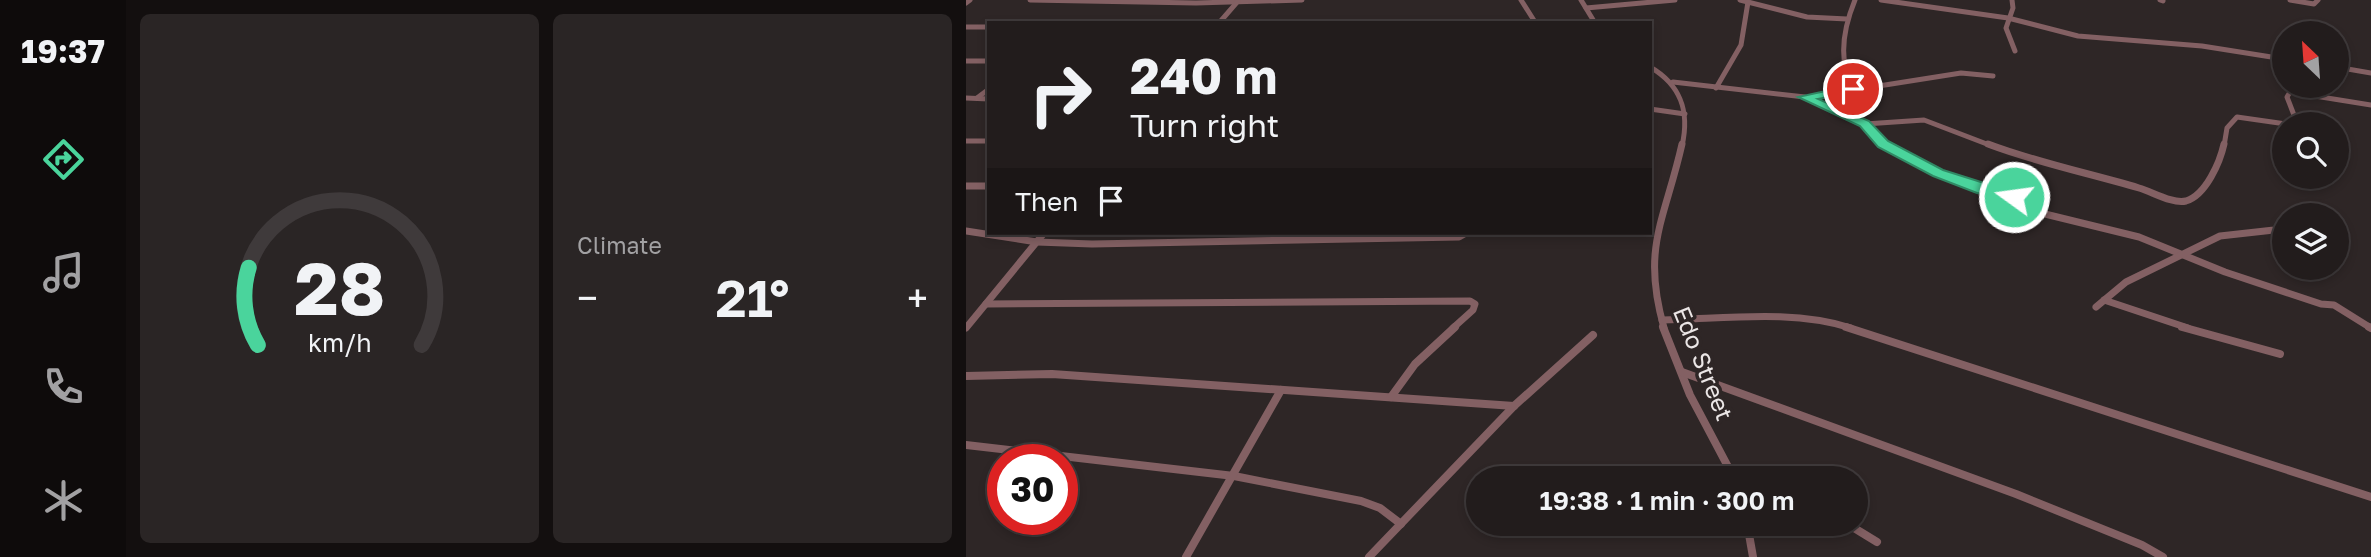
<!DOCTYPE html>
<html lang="en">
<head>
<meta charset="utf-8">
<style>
  :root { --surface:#221c1c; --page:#2a2525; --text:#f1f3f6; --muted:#a2a1a3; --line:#3f3a3b; --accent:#4ad49c }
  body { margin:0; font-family:"Golos Text",sans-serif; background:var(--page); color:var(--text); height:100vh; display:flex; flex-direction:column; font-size:26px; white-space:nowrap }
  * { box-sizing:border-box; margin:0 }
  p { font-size:23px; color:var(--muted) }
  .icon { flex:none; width:38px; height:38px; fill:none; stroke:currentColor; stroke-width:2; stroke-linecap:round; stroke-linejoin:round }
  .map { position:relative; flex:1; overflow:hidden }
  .panel { display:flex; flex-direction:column; gap:14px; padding:14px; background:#130f0f; width:840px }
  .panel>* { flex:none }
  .hud { position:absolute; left:21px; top:21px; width:665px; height:214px; border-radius:0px; box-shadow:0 4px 10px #0003,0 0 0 2px var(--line); background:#221c1c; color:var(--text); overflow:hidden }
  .needle { width:46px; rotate:335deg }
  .controls { position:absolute; left:1306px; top:21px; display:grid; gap:14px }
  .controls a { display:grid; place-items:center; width:77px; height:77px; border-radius:50%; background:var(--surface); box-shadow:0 4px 10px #0003,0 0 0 2px var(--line); font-size:35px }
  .speed { position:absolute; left:21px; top:444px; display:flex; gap:14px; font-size:35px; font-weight:700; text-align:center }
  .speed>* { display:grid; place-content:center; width:91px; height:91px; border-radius:50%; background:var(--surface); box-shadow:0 4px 10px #0003,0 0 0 2px var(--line); line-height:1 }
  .speed .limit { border:10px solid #d22; background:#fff; color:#111 }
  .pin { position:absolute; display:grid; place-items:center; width:60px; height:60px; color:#fff; margin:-30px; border:4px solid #fff; border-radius:50%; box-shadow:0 2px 7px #0007 }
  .me { position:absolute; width:77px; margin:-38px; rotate:284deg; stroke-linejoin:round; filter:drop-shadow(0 0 5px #0008) }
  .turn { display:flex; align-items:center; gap:24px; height:147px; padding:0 28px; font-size:32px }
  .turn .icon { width:91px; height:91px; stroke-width:2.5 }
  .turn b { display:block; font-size:49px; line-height:60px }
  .then { display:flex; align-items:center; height:66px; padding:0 28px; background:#0003; gap:14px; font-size:26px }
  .big { font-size:52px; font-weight:600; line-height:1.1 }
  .panel .card { flex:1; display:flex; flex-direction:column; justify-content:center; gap:10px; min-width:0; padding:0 24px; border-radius:10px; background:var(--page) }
  .panel .dial { align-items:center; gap:0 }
  .dial svg { height:182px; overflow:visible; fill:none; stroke:var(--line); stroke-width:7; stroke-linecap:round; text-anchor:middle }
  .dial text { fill:var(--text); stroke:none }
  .heat { display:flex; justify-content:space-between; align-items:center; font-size:38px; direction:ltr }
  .panel .tiles { flex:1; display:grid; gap:14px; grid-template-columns:repeat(2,1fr) }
  .trip { position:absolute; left:500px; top:466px; width:402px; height:70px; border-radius:35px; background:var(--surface); box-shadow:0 4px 10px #0003,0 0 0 2px var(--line); font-weight:600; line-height:70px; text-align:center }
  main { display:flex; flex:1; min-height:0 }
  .tab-bar { display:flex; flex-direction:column; width:126px; justify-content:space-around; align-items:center; background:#0e0b0b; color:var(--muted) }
  .tab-bar .icon { width:49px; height:49px }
  .tab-bar .selected { color:var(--accent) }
  .tab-bar b { font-size:32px; color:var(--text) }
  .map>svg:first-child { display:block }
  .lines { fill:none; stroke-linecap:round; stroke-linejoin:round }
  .minor-far2 { stroke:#836063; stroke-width:5 }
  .minor-far1 { stroke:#836063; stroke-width:7 }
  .minor { stroke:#836063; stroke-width:8 }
  .route { fill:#4ad49c; stroke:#308a65; stroke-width:2 }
  .labels { text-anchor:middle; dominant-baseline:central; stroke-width:7; stroke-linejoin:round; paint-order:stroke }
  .street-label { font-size:24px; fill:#ebe6e6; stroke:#2e2626 }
</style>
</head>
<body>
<main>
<nav class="tab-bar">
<b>19:37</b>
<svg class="icon selected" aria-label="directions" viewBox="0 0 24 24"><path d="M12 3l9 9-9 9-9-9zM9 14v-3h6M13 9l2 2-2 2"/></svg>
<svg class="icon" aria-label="music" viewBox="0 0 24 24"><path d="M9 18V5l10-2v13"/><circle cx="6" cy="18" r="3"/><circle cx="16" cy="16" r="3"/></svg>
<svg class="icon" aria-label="phone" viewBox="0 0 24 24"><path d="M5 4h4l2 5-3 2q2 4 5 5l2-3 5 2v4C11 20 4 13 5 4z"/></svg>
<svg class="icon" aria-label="climate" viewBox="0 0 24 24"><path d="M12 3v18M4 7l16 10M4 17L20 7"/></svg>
</nav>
<section class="panel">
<div class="tiles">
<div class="card dial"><svg viewBox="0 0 100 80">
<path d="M14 69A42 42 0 1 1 86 69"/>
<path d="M14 69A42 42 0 0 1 10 35" stroke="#4ad49c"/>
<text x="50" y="56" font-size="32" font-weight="700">28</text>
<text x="50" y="72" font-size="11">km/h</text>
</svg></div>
<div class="card"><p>Climate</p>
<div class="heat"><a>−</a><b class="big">21°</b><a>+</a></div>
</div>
</div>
</section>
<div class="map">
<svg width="1405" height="557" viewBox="0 0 1405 557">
  <rect width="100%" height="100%" fill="#2e2626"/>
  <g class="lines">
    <g class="minor-far2">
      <polyline points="64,0 230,3 336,0"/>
      <polyline points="555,0 569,22"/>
      <polyline points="615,0 629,23"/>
      <polyline points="774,0 841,17 881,19"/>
      <polyline points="915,0 1042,18 1112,36 1236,46 1318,59"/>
      <polyline points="1046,0 1047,8 1040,28 1049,51"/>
      <polyline points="1194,0 1197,1"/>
      <polyline points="1324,0 1348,4 1352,0"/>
      <polyline points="0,3 4,0"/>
      <polyline points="620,8 709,0"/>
      <polyline points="253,23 272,1"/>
      <polyline points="458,23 480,22"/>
      <polyline points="0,27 23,27"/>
      <polyline points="0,61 23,61"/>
      <path d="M684,67C715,85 724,111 716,146"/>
      <polyline points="1370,67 1405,73"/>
      <polyline points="707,82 839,97 899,124 958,120 1026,146"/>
      <polyline points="750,88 775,45 782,2"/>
      <path d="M887,89C872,61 877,29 889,0"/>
      <polyline points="843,97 995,73 1027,76"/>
      <polyline points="0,98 23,99"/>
      <polyline points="11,98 23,89"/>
      <polyline points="684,109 719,114"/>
      <polyline points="899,124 907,136 921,146"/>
      <polyline points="1328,124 1331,123 1321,97 1324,92 1405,105"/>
      <polyline points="0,141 23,141"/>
      <polyline points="1258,146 1261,128 1271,117 1320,124"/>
    </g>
    <g class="minor-far1">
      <polyline points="919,144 993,182 1051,198 1079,214 1173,237 1259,272 1355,304 1368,305 1405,328"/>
      <path d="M1022,144C1072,163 1123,173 1173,188C1187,192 1206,204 1220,201C1240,195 1254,162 1258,144"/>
      <polyline points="0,186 23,186"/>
      <polyline points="0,231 71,242 126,244 493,237 500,233"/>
      <polyline points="1138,300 1222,328"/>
      <polyline points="20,304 504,301 509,304 507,310 487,328"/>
      <polyline points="1130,307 1160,282 1254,236 1308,230 1318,224"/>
      <path d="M696,320C758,319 826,309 885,328"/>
      <polyline points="0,328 78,233"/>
      <path d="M698,328C675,247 699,220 716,144"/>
    </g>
    <g class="minor">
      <polyline points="697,327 724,395 768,478"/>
      <polyline points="880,327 1405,497"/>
      <polyline points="1216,327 1314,354"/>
      <polyline points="1403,327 1405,328"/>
      <polyline points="716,372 1050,494 1176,545 1197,557"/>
      <polyline points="0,376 86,374 548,406"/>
      <polyline points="425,397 449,364 489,327"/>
      <polyline points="0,445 268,476 395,501 414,508 435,524"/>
      <polyline points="781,523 787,557"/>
      <polyline points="880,523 911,542"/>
      <polyline points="220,557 315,390"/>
      <polyline points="403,557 548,406 627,335"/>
    </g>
  </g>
  <polygon class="route" points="887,85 894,89 892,92 852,99 903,121 922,141 977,170 1053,194 1053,201 1011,193 967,176 912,147 894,126 832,97"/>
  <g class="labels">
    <g class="street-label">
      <text transform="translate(738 363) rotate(68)">Edo Street</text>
    </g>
  </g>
</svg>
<div class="controls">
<a><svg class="needle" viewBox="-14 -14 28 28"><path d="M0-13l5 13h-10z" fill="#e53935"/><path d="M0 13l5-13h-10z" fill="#a2a1a3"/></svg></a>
<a><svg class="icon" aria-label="search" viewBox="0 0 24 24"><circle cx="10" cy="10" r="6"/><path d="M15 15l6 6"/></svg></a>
<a><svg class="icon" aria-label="layers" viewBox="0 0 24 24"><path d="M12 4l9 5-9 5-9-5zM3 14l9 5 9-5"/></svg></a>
</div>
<div class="speed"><div class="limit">30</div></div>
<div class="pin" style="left:887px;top:89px;background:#d93025"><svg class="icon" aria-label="arrive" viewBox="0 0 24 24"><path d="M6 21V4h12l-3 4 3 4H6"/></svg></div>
<svg class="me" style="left:1048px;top:197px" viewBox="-20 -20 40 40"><circle r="17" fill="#4ad49c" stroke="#fff" stroke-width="3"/><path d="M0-11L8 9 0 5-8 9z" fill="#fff"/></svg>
<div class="trip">19:38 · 1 min · 300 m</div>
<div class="hud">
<div class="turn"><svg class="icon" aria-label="right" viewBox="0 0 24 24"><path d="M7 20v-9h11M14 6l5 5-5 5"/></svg><div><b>240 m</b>Turn right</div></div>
<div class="then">Then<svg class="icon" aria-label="arrive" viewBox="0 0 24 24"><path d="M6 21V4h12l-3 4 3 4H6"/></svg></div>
</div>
</div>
</main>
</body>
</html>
